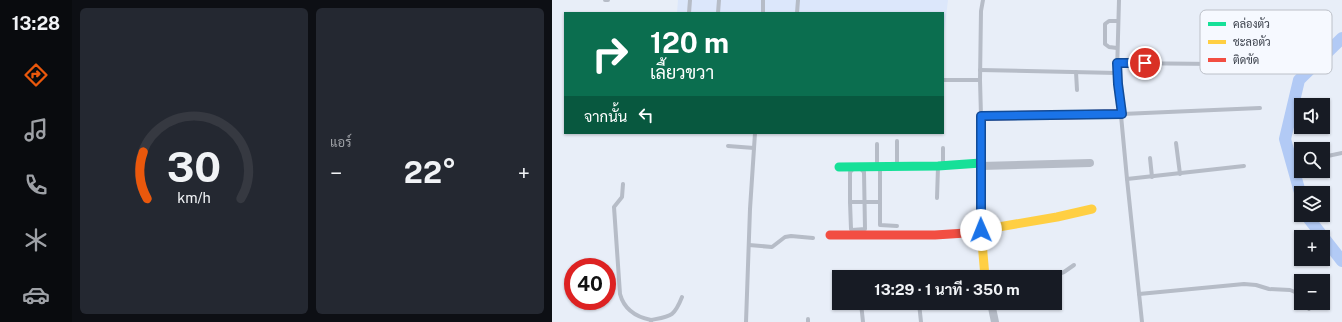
<!DOCTYPE html>
<html lang="th">
<head>
<meta charset="utf-8">
<style>
  :root { --surface:#171b24; --page:#242831; --text:#f1f3f6; --muted:#9ea1a6; --line:#363941; --accent:#ea580c }
  body { margin:0; font-family:"Public Sans",Sarabun,sans-serif; background:var(--page); color:var(--text); height:100vh; display:flex; flex-direction:column; font-size:15px; white-space:nowrap }
  * { box-sizing:border-box; margin:0 }
  p { font-size:13px; color:var(--muted) }
  .icon { flex:none; width:22px; height:22px; fill:none; stroke:currentColor; stroke-width:2; stroke-linecap:round; stroke-linejoin:round }
  .map { position:relative; flex:1; overflow:hidden }
  .drawer { display:flex; flex-direction:column; gap:8px; padding:8px; background:#0d0f14; width:480px }
  .drawer>* { flex:none }
  .top-card { position:absolute; left:12px; top:12px; width:380px; height:122px; border-radius:0px; box-shadow:0 1px 3px #0004; background:#0b6e4f; color:#fff; overflow:hidden }
  .buttons { position:absolute; left:742px; top:98px; display:grid; gap:8px }
  .buttons a { display:grid; place-items:center; width:36px; height:36px; border-radius:0px; background:var(--surface); box-shadow:0 1px 3px #0004; font-size:20px }
  .speed { position:absolute; left:12px; top:258px; display:flex; gap:8px; font-size:20px; font-weight:700; text-align:center }
  .speed>* { display:grid; place-content:center; width:52px; height:52px; border-radius:50%; background:var(--surface); box-shadow:0 1px 3px #0004; line-height:1 }
  .speed .limit { border:6px solid #d22; background:#fff; color:#111 }
  .pin { position:absolute; display:grid; place-items:center; width:34px; height:34px; color:#fff; margin:-17px; border:2px solid #fff; border-radius:50%; box-shadow:0 1px 4px #0007 }
  .me { position:absolute; width:44px; margin:-22px; rotate:359deg; stroke-linejoin:round; filter:drop-shadow(0 0 3px #0008) }
  .turn { display:flex; align-items:center; gap:14px; height:84px; padding:0 20px; font-size:18px }
  .turn .icon { width:52px; height:52px; stroke-width:2.5 }
  .turn b { display:block; font-size:28px; line-height:34px }
  .then { display:flex; align-items:center; height:38px; padding:0 20px; background:#0003; gap:8px; font-size:15px }
  .big { font-size:30px; font-weight:700; line-height:1.1 }
  .drawer .card { flex:1; display:flex; flex-direction:column; justify-content:center; gap:6px; min-width:0; padding:0 14px; border-radius:6px; background:var(--page) }
  .drawer .dial { align-items:center; gap:0 }
  .dial svg { height:104px; overflow:visible; fill:none; stroke:var(--line); stroke-width:7; stroke-linecap:round; text-anchor:middle }
  .dial text { fill:var(--text); stroke:none }
  .heat { display:flex; justify-content:space-between; align-items:center; font-size:22px; direction:ltr }
  .drawer .tiles { flex:1; display:grid; gap:8px; grid-template-columns:repeat(2,1fr) }
  .trip { position:absolute; left:280px; top:270px; width:230px; height:40px; border-radius:0px; background:var(--surface); box-shadow:0 1px 3px #0004; font-weight:700; line-height:40px; text-align:center }
  main { display:flex; flex:1; min-height:0 }
  .tabs { display:flex; flex-direction:column; width:72px; justify-content:space-around; align-items:center; background:#090b0e; color:var(--muted) }
  .tabs .icon { width:28px; height:28px }
  .tabs .selected { color:var(--accent) }
  .tabs b { font-size:18px; color:var(--text) }
  .map>svg:first-child { display:block }
  .built { fill:#dce7fb }
  .lines { fill:none; stroke-linecap:round; stroke-linejoin:round }
  .river { stroke:#b2caf5; stroke-width:12 }
  .lane { stroke:#b6bcc7; stroke-width:4 }
  .street { stroke:#b6bcc7; stroke-width:8 }
  .fast { stroke:#16e098; stroke-width:9 }
  .slow { stroke:#ffcf43; stroke-width:9 }
  .jam { stroke:#f24e42; stroke-width:9 }
  .route-casing { stroke:#114b97; stroke-width:10 }
  .route { stroke:#1a73e8; stroke-width:7 }
  .key { fill:#f6f9ff; stroke:#bcc0c8; stroke-width:1 }
  .key-label { font-size:11px; fill:#353b46 }
</style>
</head>
<body>
<main>
<nav class="tabs">
<b>13:28</b>
<svg class="icon selected" aria-label="directions" viewBox="0 0 24 24"><path d="M12 3l9 9-9 9-9-9zM9 14v-3h6M13 9l2 2-2 2"/></svg>
<svg class="icon" aria-label="music" viewBox="0 0 24 24"><path d="M9 18V5l10-2v13"/><circle cx="6" cy="18" r="3"/><circle cx="16" cy="16" r="3"/></svg>
<svg class="icon" aria-label="phone" viewBox="0 0 24 24"><path d="M5 4h4l2 5-3 2q2 4 5 5l2-3 5 2v4C11 20 4 13 5 4z"/></svg>
<svg class="icon" aria-label="climate" viewBox="0 0 24 24"><path d="M12 3v18M4 7l16 10M4 17L20 7"/></svg>
<svg class="icon" aria-label="car" viewBox="0 0 24 24"><path d="M5 17H2v-5l4-1 3-4h7l3 4 3 1v5h-3M9 17h6M6 11h13"/><circle cx="7" cy="17" r="2"/><circle cx="17" cy="17" r="2"/></svg>
</nav>
<section class="drawer">
<div class="tiles">
<div class="card dial"><svg viewBox="0 0 100 80">
<path d="M14 69A42 42 0 1 1 86 69"/>
<path d="M14 69A42 42 0 0 1 11 33" stroke="#ea580c"/>
<text x="50" y="56" font-size="32" font-weight="700">30</text>
<text x="50" y="72" font-size="11">km/h</text>
</svg></div>
<div class="card"><p>แอร์</p>
<div class="heat"><a>−</a><b class="big">22°</b><a>+</a></div>
</div>
</div>
</section>
<div class="map">
<svg width="790" height="322" viewBox="0 0 790 322">
  <rect width="100%" height="100%" fill="#e8eef8"/>
  <polygon class="built" points="126,0 396,0 392,34 391,13 125,13"/>
  <g class="lines">
    <g class="river">
      <polyline points="749,196 733,139 747,80 790,38"/>
      <polyline points="754,215 790,261"/>
    </g>
    <g class="lane">
      <polyline points="53,0 56,0"/>
      <polyline points="137,13 138,0"/>
      <polyline points="166,13 167,0"/>
      <polyline points="211,13 211,0"/>
      <polyline points="245,13 246,0"/>
      <polyline points="565,48 557,47 553,44 553,24 557,21 566,21"/>
      <polyline points="565,63 664,64"/>
      <polyline points="428,70 565,73 575,179 590,322"/>
      <polyline points="524,72 525,90"/>
      <polyline points="565,73 567,0"/>
      <polyline points="391,80 428,80"/>
      <polyline points="570,114 708,108"/>
      <polyline points="429,116 428,80 429,11 431,0"/>
      <polyline points="624,143 628,174"/>
      <polyline points="325,144 325,166"/>
      <polyline points="176,146 202,148"/>
      <polyline points="391,148 391,165"/>
      <polyline points="771,157 790,153"/>
      <polyline points="598,158 600,177"/>
      <polyline points="345,166 345,141"/>
      <polyline points="328,167 328,225 345,226"/>
      <polyline points="309,169 312,172 313,229 300,230 299,229 298,202 328,202"/>
      <polyline points="575,179 692,166"/>
      <path d="M71,184L70,197L62,207L68,294C72,309 84,317 99,320V322"/>
      <polyline points="385,198 386,167"/>
      <polyline points="298,202 298,172 300,170"/>
      <polyline points="197,245 220,247 233,237 239,236 261,238"/>
      <polyline points="498,277 512,272 522,265"/>
      <polyline points="587,294 692,284 704,285 717,289 738,290 743,292 749,300"/>
      <polyline points="309,303 311,322"/>
      <polyline points="367,303 369,322"/>
      <polyline points="752,303 757,309"/>
      <polyline points="440,306 450,303"/>
      <polyline points="256,319 256,322"/>
      <path d="M99,320C119,316 122,317 130,297"/>
      <polyline points="194,322 198,209 203,133"/>
    </g>
    <g class="street">
      <polyline points="429,166 538,163"/>
      <polyline points="439,303 443,322"/>
    </g>
    <polyline class="fast" points="287,167 386,166 429,163"/>
    <g class="slow">
      <polyline points="429,119 429,230 433,277"/>
      <polyline points="429,230 505,217 540,209"/>
    </g>
    <g class="jam">
      <polyline points="429,119 429,116 569,114"/>
      <polyline points="278,235 383,235 429,232"/>
    </g>
  </g>
  <g class="lines">
    <g class="route-casing">
      <polyline id="route" points="429,230 429,116 570,114 566,84 565,63 593,63"/>
    </g>
    <use href="#route" class="route"/>
  </g>
  <rect x="648" y="10" width="132" height="64" rx="6" class="key"/>
  <rect x="656" y="22" width="18" height="4" fill="#16e098"/>
  <rect x="656" y="40" width="18" height="4" fill="#ffcf43"/>
  <rect x="656" y="58" width="18" height="4" fill="#f24e42"/>
  <g class="key-label">
    <text x="681" y="28">คล่องตัว</text>
    <text x="681" y="46">ชะลอตัว</text>
    <text x="681" y="64">ติดขัด</text>
  </g>
</svg>
<div class="buttons">
<a><svg class="icon" aria-label="sound" viewBox="0 0 24 24"><path d="M4 9h4l5-4v14l-5-4H4zM17 9q2 3 0 6"/></svg></a>
<a><svg class="icon" aria-label="search" viewBox="0 0 24 24"><circle cx="10" cy="10" r="6"/><path d="M15 15l6 6"/></svg></a>
<a><svg class="icon" aria-label="layers" viewBox="0 0 24 24"><path d="M12 4l9 5-9 5-9-5zM3 14l9 5 9-5"/></svg></a>
<a>+</a>
<a>−</a>
</div>
<div class="speed"><div class="limit">40</div></div>
<div class="pin" style="left:593px;top:63px;background:#d93025"><svg class="icon" aria-label="arrive" viewBox="0 0 24 24"><path d="M6 21V4h12l-3 4 3 4H6"/></svg></div>
<svg class="me" style="left:429px;top:230px" viewBox="-20 -20 40 40"><circle r="19" fill="#fff"/><path d="M0-13L10 11 0 6-10 11z" fill="#1a73e8"/></svg>
<div class="trip">13:29 · 1 นาที · 350 m</div>
<div class="top-card">
<div class="turn"><svg class="icon" aria-label="right" viewBox="0 0 24 24"><path d="M7 20v-9h11M14 6l5 5-5 5"/></svg><div><b>120 m</b>เลี้ยวขวา</div></div>
<div class="then">จากนั้น<svg class="icon" aria-label="left" viewBox="0 0 24 24"><path d="M17 20v-9H6M10 6l-5 5 5 5"/></svg></div>
</div>
</div>
</main>
</body>
</html>
